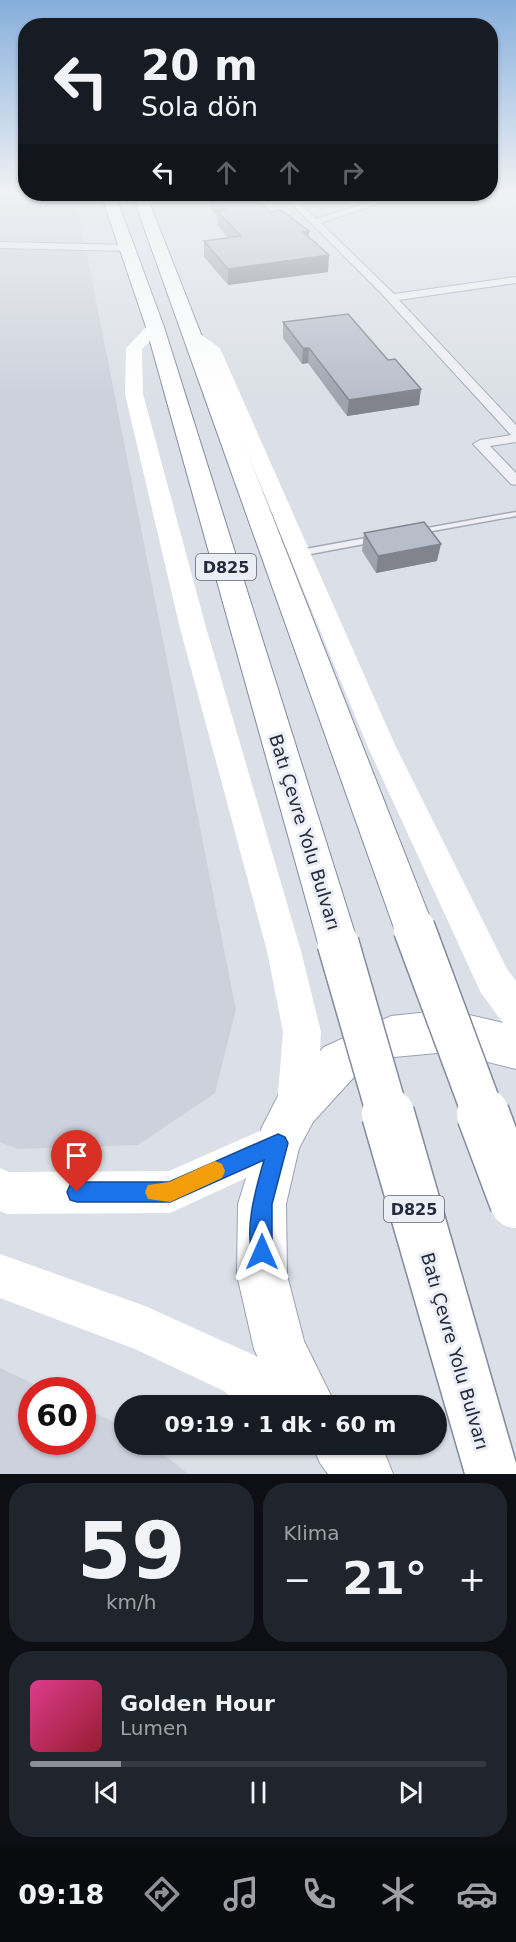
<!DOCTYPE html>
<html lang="tr">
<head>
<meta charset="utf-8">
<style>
  :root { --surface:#171b24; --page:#20242c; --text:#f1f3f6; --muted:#9ea1a6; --line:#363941; --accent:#8c9099 }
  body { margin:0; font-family:"DejaVu Sans",sans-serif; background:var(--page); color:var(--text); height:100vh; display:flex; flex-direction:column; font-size:22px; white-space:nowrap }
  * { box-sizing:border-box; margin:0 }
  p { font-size:20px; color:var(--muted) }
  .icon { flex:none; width:33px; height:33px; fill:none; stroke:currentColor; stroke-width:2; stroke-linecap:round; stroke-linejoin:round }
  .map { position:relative; height:1474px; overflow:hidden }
  .side { display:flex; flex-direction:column; gap:9px; padding:9px; background:#0d0f14; flex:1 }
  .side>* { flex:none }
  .guide { position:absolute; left:18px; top:18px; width:480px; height:183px; border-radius:24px; box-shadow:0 2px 4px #0004; background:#171b24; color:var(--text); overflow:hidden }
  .speed { position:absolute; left:18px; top:1377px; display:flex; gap:12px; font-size:30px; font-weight:700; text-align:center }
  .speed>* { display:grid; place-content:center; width:78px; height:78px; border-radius:50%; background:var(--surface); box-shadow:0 2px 4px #0004; line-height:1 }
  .speed .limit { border:9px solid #d22; background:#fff; color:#111 }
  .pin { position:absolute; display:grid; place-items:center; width:51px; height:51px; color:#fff; margin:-62px -26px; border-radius:50% 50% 50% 0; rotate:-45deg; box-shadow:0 0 6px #0007 }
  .pin .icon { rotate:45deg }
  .me { position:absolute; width:66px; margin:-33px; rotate:0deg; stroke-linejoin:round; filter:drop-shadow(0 0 4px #0008) }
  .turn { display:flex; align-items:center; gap:21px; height:126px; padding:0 24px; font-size:27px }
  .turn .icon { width:78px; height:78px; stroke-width:2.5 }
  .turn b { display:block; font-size:42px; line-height:51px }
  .lanes { display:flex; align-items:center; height:57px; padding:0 24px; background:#0003; justify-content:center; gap:30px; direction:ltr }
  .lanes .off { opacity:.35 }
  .big { font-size:45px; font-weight:700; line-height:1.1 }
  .side .card { flex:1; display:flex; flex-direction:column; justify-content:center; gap:9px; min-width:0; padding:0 21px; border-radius:24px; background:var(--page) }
  .side .dial { align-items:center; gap:0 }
  .dial b { font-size:78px; line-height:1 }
  .song { display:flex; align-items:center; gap:18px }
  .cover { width:72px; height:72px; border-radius:9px; background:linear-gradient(135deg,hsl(330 70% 55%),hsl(350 70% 35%)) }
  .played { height:6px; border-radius:3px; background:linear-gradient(90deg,var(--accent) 20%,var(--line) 20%) }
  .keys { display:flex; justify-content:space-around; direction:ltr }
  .heat { display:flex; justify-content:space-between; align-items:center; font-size:33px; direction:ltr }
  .side .tiles { flex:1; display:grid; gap:9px; grid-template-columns:1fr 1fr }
  .card:last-child { grid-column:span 2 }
  .trip { position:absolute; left:114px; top:1395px; width:333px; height:60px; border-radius:30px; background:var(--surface); box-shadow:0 2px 4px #0004; font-weight:700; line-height:60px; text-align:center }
  .menu { display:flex; height:96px; justify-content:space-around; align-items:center; background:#090b0e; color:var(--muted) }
  .menu .icon { width:42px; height:42px }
  .menu .active { color:var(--accent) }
  .menu b { font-size:27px; color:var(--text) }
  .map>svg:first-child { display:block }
  .built { fill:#cdd1dc }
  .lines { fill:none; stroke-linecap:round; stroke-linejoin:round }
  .lane-casing { stroke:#a4a9b4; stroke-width:3 }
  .street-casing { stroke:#a4a9b4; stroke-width:2 }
  .primary-casing { stroke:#9aa1b4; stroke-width:2 }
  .highway-casing { stroke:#828a9f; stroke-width:2 }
  .lane { fill:#eef0f5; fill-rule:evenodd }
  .street { fill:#eef0f5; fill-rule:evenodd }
  .secondary { fill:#fff; fill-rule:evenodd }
  .primary { fill:#fff; fill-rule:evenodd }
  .highway { fill:#fff; fill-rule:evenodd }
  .highway-bridge-far1-casing { stroke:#828a9f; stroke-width:44; stroke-linecap:butt }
  .highway-bridge-casing { stroke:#828a9f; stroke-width:55; stroke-linecap:butt }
  .highway-bridge-far1 { stroke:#fff; stroke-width:41 }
  .highway-bridge { stroke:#fff; stroke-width:52 }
  .wall { fill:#9ea3ae }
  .shaded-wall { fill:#81848d }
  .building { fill:#b8bdca; stroke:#81848d; stroke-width:1.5 }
  .route { fill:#1a73e8; stroke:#114b97; stroke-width:1.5 }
  .slow { fill:#f59e0b }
  .labels { text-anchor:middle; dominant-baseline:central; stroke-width:6; stroke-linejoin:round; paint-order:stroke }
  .shield { fill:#ebeef5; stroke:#606675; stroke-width:1.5 }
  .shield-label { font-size:16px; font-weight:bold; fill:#242b3e }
  .street-label { font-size:18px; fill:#242b3e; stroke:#ebeef5 }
</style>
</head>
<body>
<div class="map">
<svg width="516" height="1474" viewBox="0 0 516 1474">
  <rect width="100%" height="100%" fill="#dbdfe7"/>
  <g class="built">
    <polygon points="0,192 75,194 236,1010 215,1093 138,1145 18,1149 0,1142"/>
    <polygon points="0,1368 47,1390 32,1390 32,1442 82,1442 83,1407 124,1427 124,1444 152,1445 188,1474 0,1474"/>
  </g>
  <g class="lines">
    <g class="lane-casing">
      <g id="lane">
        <polygon points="516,512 516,516 416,534 412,532 416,530"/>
        <polygon points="377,536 380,537 380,541 300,556 296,553 300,550"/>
      </g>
    </g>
    <g class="street-casing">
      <g id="street">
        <polygon points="282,194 290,194 316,219 395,194 406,194 321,223 394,294 516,277 516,283 399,300 516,425 516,442 490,446 516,473 516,485 511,484 473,444 480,440 511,435 380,292"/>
        <polygon points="0,242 128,245 133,248 128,251 0,248"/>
      </g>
    </g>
    <g class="primary-casing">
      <g id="primary">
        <polygon points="448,1010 516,1026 516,1069 448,1052 394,1057 354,1077 313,1122 299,1148 286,1204 287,1275 304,1341 336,1406 280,1406 254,1349 237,1275 238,1204 262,1127 281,1090 324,1047 391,1016"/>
        <polygon points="312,1444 376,1444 385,1454 393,1474 328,1474 320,1463"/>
      </g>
    </g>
    <g class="highway-casing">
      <g id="highway">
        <polygon points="101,194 115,194 164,327 358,943 352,956 338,962 324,956 318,943 146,327"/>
        <polygon points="132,194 146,194 434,928 428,941 414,946 400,941 394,928"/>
      </g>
    </g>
    <use href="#lane" class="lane"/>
    <use href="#street" class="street"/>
    <g class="secondary">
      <polygon points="155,322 163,327 142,349 143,394 205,624 301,951 321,1032 317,1106 311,1120 297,1126 283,1120 277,1106 283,1032 267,951 179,624 125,394 126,348 149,324"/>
      <polygon points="193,329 220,348 395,745 507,969 516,981 516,1028 503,1023 481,993 367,745 205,350 185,334"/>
      <polygon points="278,1123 292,1129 298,1143 292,1157 170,1213 7,1214 0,1211 0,1168 9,1172 169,1171"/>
      <polygon points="0,1254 145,1306 258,1357 296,1389 303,1406 241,1406 224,1391 135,1349 0,1298"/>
    </g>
    <use href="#primary" class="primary"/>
    <use href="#highway" class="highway"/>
    <g class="highway-bridge-far1-casing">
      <g id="highway-bridge-far1">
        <polyline points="414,928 484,1116"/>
        <polyline points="338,943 388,1116"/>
      </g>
    </g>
    <g class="highway-bridge-casing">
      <g id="highway-bridge">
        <polyline points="388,1114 492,1474"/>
        <polyline points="483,1114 516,1202"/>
      </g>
    </g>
    <use href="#highway-bridge-far1" class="highway-bridge-far1"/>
    <use href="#highway-bridge" class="highway-bridge"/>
  </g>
  <g class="wall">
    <polygon points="199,194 252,194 270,212 309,231 309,238 328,272 228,285 204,257 204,241 228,238 218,226 217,216"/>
    <polygon points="283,322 419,405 347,416 308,363 302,364 283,338"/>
    <polygon points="364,533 437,561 376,573 362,551"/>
  </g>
  <g class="shaded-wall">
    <polygon points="309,231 309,246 303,232"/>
    <polygon points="329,255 328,272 228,285 228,269"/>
    <polygon points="303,348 309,348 308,363 302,364"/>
    <polygon points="421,389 419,405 347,416 349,400"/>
    <polygon points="441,544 437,561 376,573 378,556"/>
  </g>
  <g class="building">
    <polygon points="211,194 252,194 270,212 281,210 309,231 303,232 329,255 228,269 204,241 241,236 217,211 225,210"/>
    <polygon points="348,314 388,360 395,359 421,389 349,400 309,348 303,348 283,322"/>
    <polygon points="424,522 441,544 378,556 364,533"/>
  </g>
  <linearGradient id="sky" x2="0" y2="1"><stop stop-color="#86afdc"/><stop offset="0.48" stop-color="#eff1f4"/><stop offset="1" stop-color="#eff1f4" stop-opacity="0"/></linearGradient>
  <rect width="516" height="398" fill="url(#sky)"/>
  <path class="route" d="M278,1134L285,1137L288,1143L272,1204V1252L269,1259L262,1262L254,1259C243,1231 256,1188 264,1160L170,1202H77L70,1200L67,1192L70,1185L77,1182H169Z"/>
  <polygon class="slow" points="215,1161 222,1164 225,1171 222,1178 170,1202 148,1199 145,1192 148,1185 169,1182"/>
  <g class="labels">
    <g class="shield">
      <rect x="196" y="554" width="60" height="26" rx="4.5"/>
      <rect x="384" y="1196" width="60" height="26" rx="4.5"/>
    </g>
    <g class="shield-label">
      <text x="226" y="567">D825</text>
      <text x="414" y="1209">D825</text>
    </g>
    <g class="street-label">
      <text transform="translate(305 832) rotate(73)">Batı Çevre Yolu Bulvarı</text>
      <text transform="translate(455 1351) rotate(74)">Batı Çevre Yolu Bulvarı</text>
    </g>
  </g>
</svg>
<div class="speed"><div class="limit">60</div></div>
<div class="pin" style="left:77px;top:1192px;background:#d93025"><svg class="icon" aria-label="arrive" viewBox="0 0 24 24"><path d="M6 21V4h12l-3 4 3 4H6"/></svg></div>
<svg class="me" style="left:262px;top:1252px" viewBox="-20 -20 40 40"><path d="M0-17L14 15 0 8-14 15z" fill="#1a73e8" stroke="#fff" stroke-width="4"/></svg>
<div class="trip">09:19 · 1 dk · 60 m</div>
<div class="guide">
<div class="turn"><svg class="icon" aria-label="left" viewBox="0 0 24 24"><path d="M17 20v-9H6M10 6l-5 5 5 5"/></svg><div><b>20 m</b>Sola dön</div></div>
<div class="lanes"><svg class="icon" aria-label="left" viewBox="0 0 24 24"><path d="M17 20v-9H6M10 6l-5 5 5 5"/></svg><svg class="icon off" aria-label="ahead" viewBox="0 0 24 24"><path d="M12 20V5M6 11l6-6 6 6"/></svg><svg class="icon off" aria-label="ahead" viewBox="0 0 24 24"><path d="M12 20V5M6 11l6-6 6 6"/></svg><svg class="icon off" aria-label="right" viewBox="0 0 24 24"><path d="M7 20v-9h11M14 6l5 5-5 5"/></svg></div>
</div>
</div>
<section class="side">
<div class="tiles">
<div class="card dial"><b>59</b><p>km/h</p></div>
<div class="card"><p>Klima</p>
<div class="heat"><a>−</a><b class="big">21°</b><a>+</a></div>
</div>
<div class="card">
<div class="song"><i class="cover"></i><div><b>Golden Hour</b><p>Lumen</p></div></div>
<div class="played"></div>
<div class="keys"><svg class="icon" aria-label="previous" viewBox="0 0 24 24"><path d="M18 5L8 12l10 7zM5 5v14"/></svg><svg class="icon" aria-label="pause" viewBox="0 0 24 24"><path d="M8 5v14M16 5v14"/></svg><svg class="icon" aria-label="next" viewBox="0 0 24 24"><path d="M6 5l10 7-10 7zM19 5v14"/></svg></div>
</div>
</div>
</section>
<nav class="menu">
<b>09:18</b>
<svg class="icon active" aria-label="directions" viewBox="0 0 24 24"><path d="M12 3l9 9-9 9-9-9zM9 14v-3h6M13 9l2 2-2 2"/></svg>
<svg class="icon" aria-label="music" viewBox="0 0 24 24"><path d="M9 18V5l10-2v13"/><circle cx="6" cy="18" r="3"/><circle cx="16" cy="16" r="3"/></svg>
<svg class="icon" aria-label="phone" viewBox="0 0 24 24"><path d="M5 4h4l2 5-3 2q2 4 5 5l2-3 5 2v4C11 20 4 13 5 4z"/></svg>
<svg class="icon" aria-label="climate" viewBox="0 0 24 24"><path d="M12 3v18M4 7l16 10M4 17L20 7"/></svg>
<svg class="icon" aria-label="car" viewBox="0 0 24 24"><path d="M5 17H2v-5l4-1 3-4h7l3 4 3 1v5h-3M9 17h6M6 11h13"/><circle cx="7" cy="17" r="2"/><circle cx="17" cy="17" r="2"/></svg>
</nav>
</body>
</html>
